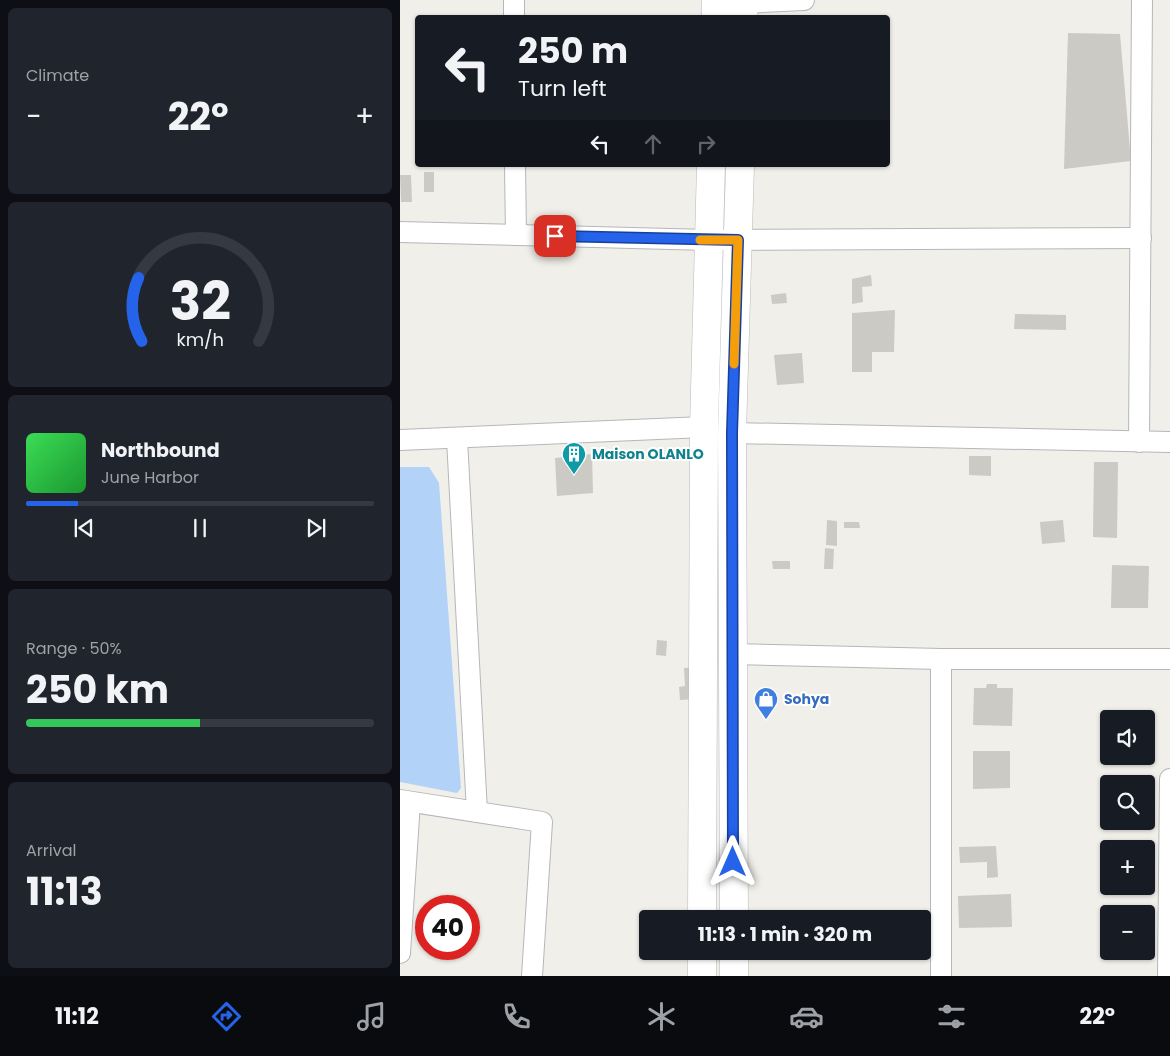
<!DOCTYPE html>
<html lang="en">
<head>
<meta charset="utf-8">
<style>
  :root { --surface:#171b24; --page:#20242c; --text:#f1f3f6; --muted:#9ea1a6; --line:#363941; --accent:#2563eb }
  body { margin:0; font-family:Poppins,sans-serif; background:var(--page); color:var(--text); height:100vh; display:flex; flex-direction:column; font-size:19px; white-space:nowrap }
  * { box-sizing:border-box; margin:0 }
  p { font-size:16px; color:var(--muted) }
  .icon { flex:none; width:28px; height:28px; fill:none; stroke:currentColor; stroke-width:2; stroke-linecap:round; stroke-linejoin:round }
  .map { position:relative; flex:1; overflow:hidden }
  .sheet { display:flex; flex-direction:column; gap:8px; padding:8px; background:#0d0f14; width:400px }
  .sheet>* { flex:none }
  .banner { position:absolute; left:15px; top:15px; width:475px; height:152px; border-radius:5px; box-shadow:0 1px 4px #0004; background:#171b24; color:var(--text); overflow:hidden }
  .tools { position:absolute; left:700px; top:710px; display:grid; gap:10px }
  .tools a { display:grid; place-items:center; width:55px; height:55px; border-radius:5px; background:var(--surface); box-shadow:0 1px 4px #0004; font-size:25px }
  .speed { position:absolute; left:15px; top:895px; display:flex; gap:10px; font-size:25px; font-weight:700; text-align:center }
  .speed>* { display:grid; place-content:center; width:65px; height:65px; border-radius:50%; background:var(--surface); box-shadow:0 1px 4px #0004; line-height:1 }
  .speed .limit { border:8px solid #d22; background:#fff; color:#111 }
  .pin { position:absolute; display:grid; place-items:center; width:42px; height:42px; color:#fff; margin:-21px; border-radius:10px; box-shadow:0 2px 8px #0006 }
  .me { position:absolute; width:55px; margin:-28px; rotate:0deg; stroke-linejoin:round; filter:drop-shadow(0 0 4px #0008) }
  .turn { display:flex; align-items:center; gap:18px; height:105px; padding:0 20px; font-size:22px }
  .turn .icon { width:65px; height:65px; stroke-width:2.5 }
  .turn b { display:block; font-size:35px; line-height:42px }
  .lanes { display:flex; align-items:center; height:48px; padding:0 20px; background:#0003; justify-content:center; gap:25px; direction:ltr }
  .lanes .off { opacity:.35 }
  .big { font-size:38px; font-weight:700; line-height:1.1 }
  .sheet .widget { flex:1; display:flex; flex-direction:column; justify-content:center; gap:8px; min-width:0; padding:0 18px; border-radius:8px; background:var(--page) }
  .sheet .dial { align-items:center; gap:0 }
  .dial svg { height:130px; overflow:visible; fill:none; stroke:var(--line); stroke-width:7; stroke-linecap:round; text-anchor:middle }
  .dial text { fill:var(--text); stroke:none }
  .song { display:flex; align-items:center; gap:15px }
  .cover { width:60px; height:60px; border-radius:8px; background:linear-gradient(135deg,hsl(130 70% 55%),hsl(130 70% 35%)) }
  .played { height:5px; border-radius:2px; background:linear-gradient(90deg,var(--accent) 15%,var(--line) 15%) }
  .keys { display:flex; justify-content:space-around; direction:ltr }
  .heat { display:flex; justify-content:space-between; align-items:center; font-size:28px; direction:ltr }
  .charge { height:8px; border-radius:4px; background:linear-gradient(90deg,#34c759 50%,var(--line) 0) }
  .trip { position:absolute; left:239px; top:910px; width:292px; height:50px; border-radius:5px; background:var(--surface); box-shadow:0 1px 4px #0004; font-weight:700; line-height:50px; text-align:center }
  .dock { display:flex; height:80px; justify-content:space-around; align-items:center; background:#090b0e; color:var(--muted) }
  .dock .icon { width:35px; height:35px }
  .dock .selected { color:var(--accent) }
  .dock b { font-size:22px; color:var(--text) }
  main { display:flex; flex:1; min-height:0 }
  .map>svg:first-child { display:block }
  .water { fill:#b2d2f7 }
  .building { fill:#cccac5 }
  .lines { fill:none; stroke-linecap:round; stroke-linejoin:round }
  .street-casing { stroke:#b5b7bb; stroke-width:22 }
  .secondary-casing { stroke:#b7b9be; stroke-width:29 }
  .street { stroke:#fff; stroke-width:20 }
  .secondary { stroke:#fff; stroke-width:28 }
  .route-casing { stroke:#184099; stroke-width:12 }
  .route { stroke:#2563eb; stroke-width:9 }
  .slow { stroke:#f59e0b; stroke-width:9 }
  .labels { text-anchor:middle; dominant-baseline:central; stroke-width:4; stroke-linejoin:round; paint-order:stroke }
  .culture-label { font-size:14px; font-weight:bold; fill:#0d838f; stroke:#fff; text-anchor:start }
  .shop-label { font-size:14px; font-weight:bold; fill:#366cbe; stroke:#fff; text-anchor:start }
</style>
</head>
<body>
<main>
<section class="sheet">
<div class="widget"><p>Climate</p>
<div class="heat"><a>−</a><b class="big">22°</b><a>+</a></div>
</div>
<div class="widget dial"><svg viewBox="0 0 100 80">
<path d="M14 69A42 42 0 1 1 86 69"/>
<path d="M14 69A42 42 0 0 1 12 30" stroke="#2563eb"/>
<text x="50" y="56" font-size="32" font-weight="700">32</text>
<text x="50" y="72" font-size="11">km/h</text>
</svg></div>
<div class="widget">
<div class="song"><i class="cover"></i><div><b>Northbound</b><p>June Harbor</p></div></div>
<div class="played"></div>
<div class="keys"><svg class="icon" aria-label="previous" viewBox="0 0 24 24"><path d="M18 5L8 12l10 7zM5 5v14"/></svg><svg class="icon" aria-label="pause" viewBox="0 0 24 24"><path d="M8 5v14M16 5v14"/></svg><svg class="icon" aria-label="next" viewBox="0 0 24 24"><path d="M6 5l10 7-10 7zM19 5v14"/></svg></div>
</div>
<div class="widget"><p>Range · 50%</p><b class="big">250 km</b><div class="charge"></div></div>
<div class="widget"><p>Arrival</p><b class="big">11:13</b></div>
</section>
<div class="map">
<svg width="770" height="976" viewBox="0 0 770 976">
  <rect width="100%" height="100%" fill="#f0efe9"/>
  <polygon class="water" points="0,467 29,467 39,483 61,788 57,793 0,782"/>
  <g class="building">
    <polygon points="668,33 720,34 731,161 664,169"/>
    <rect x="24" y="172" width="10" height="20"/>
    <polygon points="0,175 11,175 12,202 1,202"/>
    <polygon points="471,275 472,286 462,287 463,302 452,304 452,279"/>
    <polygon points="386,293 387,303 372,304 371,295"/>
    <polygon points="495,310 494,352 472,352 472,372 452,372 452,313"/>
    <polygon points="615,314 666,315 666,330 614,329"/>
    <polygon points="402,353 404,383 377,385 374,355"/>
    <polygon points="192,454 193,493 157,496 155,458"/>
    <polygon points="569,456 591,456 591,476 569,475"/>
    <polygon points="694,462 718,462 717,538 693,537"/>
    <polygon points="427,520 437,521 437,546 426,545"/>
    <polygon points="663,520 665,542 642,544 640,522"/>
    <polygon points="444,522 459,522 460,528 444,528"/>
    <polygon points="425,548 434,549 433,569 424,569"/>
    <polygon points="372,561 390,561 390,569 373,569"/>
    <polygon points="712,565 749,566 748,608 711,608"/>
    <polygon points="257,640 267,641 266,656 256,655"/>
    <polygon points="297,667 299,699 280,700 279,687 285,686 284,668"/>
    <polygon points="587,684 597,684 597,688 613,688 612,726 573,725 574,688 586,688"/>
    <polygon points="573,751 610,751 610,788 573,789"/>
    <polygon points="596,846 598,877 587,878 587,862 560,863 559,847"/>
    <polygon points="611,894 612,927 559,928 558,896"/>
  </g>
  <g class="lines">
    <g class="street-casing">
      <g id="street">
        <polyline points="114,0 114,18"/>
        <polyline points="344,3 404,0"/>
        <polyline points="115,165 116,235"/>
        <polyline points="0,232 309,240 741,238"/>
        <polyline points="332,433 770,442"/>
        <polyline points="57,439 77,812"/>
        <polyline points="0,440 304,427"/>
        <polyline points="739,442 742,0"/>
        <polyline points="332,654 541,659 770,659"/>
        <polyline points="541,659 541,976"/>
        <polyline points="0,800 142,822 132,976"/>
        <polyline points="0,953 10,802"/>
        <polyline points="768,976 770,779"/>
      </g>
    </g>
    <g class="secondary-casing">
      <g id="secondary">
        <polyline points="316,18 316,0"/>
        <polyline points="343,18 344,0"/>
        <polyline points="302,919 304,427 311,165"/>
        <polyline points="334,919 332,433 340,165"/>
        <polyline points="334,951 334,976"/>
        <polyline points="302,976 302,951"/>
      </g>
    </g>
    <use href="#street" class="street"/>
    <use href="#secondary" class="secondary"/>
  </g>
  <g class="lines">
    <g class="route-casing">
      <polyline id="route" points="155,236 338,240 332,433 333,862"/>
    </g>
    <use href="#route" class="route"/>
    <polyline class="slow" points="300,240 338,240 334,364"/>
  </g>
  <defs>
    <g id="building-pin" transform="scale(1.25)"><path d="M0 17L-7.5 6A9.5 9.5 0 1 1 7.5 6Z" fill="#0f9aa8" stroke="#fff"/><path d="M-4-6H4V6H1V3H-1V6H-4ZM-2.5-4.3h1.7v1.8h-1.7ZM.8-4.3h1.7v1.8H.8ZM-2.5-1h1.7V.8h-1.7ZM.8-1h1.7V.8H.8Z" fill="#fff"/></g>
    <g id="shop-pin" transform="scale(1.25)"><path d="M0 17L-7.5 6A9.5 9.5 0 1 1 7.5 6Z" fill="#3f7fe0" stroke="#fff"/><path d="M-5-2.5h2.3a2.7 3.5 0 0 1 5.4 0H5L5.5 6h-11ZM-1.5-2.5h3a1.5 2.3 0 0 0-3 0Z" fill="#fff"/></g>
  </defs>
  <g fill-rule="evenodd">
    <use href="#building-pin" x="174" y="454"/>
    <use href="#shop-pin" x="366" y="699"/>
  </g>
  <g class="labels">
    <g class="culture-label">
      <text x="192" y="454">Maison OLANLO</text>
    </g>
    <g class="shop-label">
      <text x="384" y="699">Sohya</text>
    </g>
  </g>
</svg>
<div class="tools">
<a><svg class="icon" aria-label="sound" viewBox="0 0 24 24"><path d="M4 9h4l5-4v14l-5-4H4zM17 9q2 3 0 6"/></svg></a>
<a><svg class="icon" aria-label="search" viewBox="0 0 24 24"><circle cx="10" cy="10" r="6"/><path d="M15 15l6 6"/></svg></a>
<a>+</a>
<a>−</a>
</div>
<div class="speed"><div class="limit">40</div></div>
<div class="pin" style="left:155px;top:236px;background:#d93025"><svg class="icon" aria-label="arrive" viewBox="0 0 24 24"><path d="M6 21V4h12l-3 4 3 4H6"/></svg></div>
<svg class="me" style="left:333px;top:862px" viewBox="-20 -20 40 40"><path d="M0-17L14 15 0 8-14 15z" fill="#2563eb" stroke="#fff" stroke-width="4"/></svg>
<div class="trip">11:13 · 1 min · 320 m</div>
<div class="banner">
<div class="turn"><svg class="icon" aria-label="left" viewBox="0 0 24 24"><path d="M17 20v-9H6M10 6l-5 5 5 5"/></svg><div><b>250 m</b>Turn left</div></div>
<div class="lanes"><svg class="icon" aria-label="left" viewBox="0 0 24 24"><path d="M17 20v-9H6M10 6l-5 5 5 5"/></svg><svg class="icon off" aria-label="ahead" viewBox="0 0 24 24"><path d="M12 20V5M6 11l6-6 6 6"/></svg><svg class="icon off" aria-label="right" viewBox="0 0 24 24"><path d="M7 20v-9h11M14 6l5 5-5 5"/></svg></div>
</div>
</div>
</main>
<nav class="dock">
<b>11:12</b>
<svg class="icon selected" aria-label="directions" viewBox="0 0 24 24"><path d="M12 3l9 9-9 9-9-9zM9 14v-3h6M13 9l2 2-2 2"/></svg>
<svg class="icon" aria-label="music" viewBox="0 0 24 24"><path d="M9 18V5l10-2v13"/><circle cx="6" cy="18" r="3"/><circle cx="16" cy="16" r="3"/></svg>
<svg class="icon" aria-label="phone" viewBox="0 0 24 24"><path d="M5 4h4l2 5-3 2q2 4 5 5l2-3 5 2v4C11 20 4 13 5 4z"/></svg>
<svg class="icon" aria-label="climate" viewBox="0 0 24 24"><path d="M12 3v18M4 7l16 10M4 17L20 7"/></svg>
<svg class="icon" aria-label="car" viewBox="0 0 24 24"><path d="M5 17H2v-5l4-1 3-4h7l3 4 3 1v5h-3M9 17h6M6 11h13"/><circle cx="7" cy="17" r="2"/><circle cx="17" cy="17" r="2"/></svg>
<svg class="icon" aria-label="filters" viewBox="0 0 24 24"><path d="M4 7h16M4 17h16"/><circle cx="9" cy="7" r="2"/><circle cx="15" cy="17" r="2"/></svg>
<b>22°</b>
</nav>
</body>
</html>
